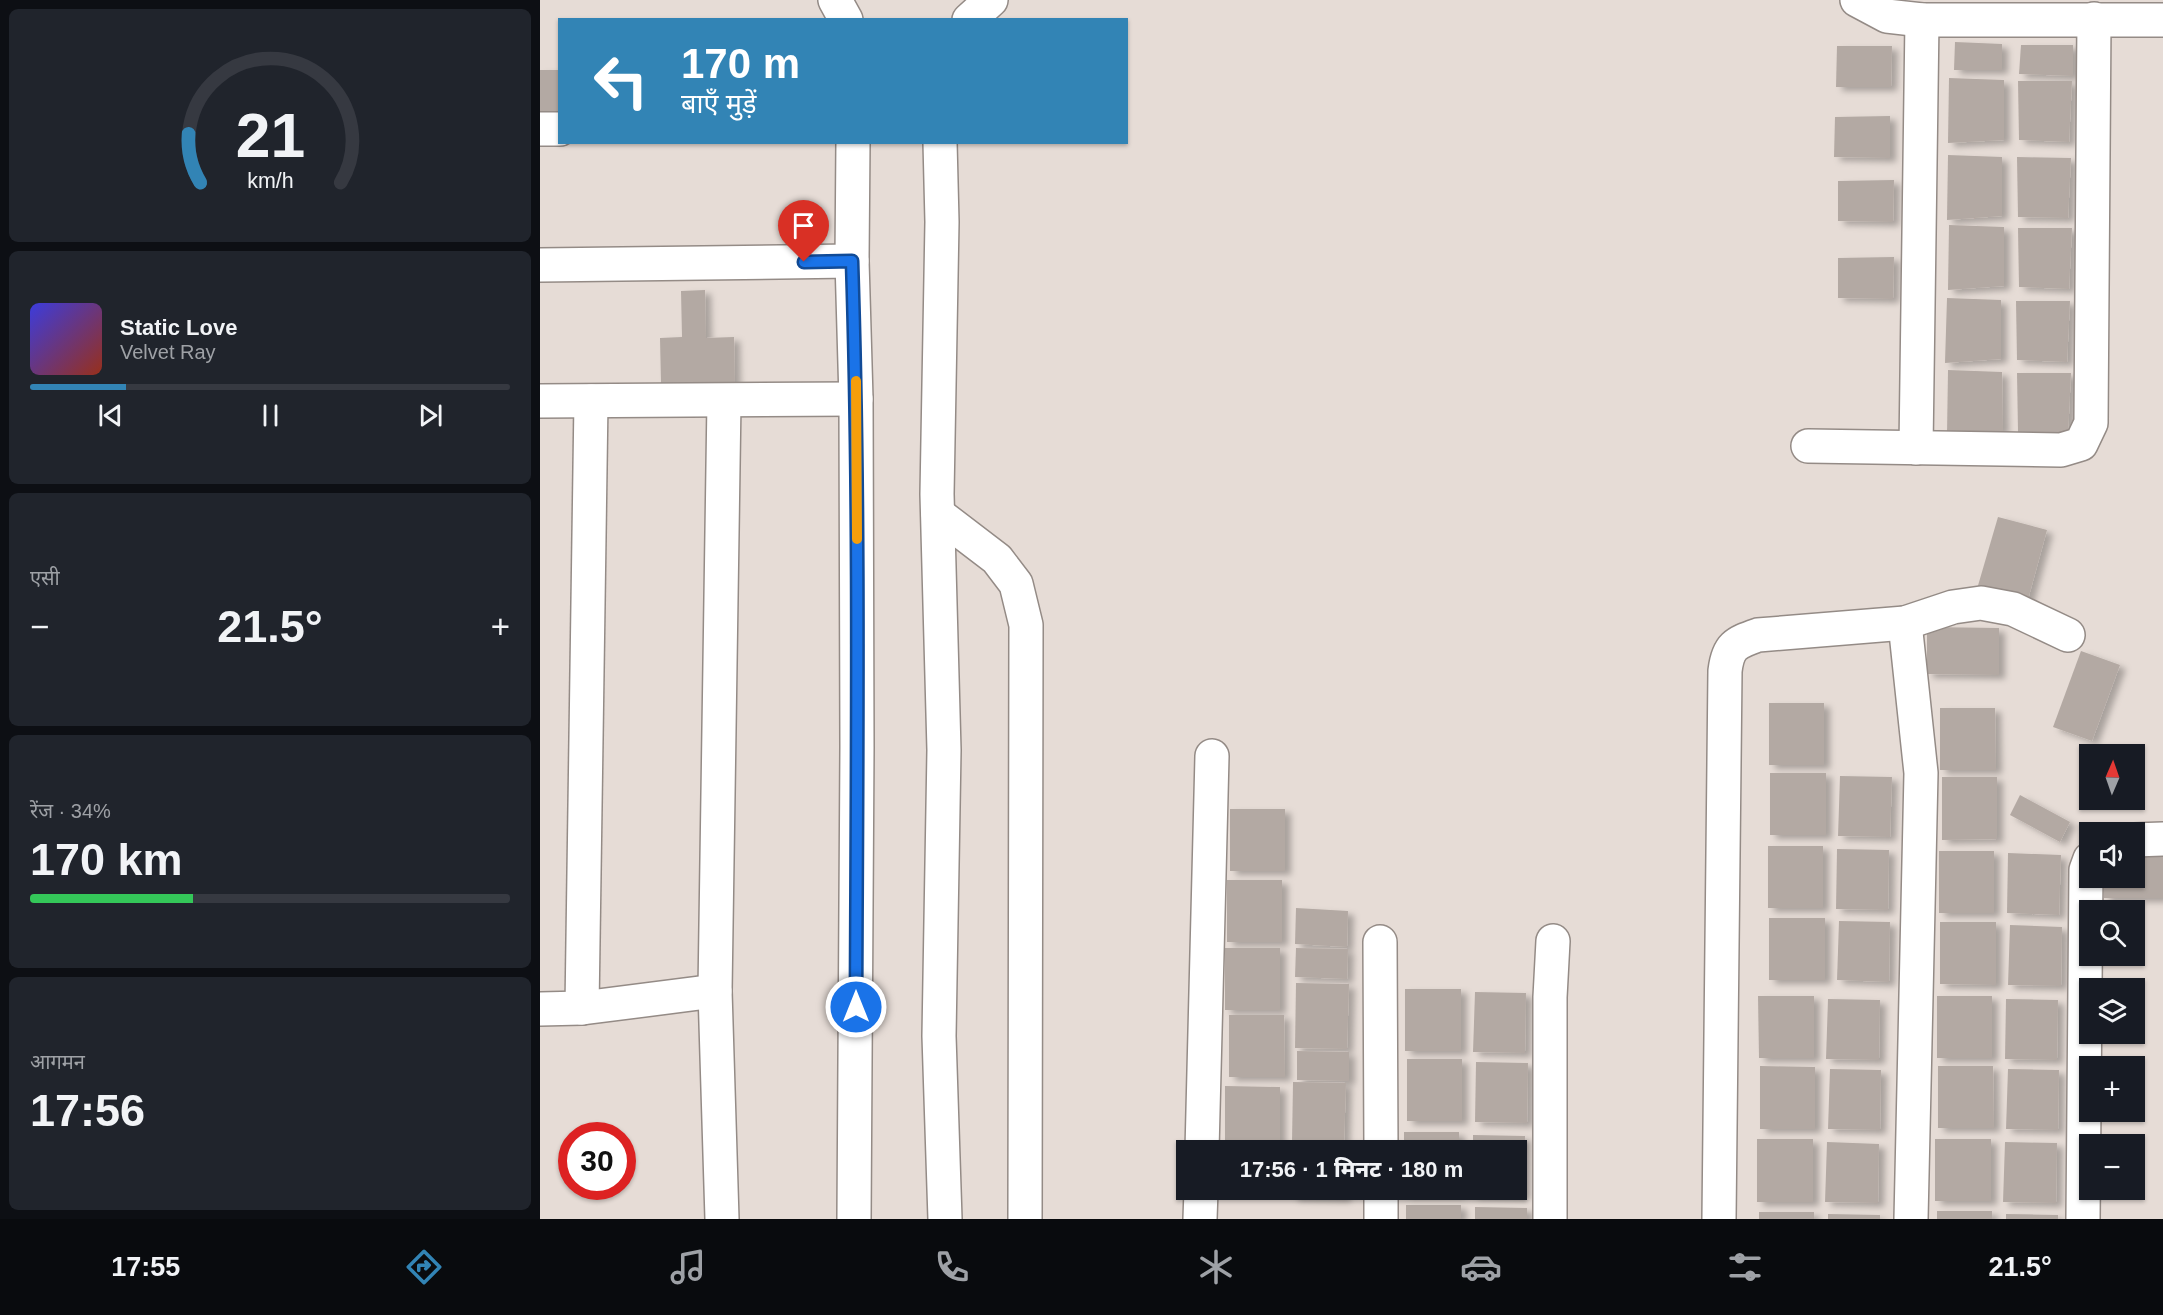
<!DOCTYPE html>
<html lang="hi">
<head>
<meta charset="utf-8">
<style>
  :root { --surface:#171b24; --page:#20242c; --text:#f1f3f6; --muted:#9ea1a6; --line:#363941; --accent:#3284b5 }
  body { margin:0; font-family:Helvetica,"Noto Sans Devanagari",sans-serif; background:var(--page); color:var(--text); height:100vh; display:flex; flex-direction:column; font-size:22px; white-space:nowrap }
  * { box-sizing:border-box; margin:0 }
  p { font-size:20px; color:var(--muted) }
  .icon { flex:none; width:33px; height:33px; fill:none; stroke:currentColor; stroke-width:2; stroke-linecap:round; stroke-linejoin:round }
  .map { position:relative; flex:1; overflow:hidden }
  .sheet { display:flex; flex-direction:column; gap:9px; padding:9px; background:#0d0f14; width:540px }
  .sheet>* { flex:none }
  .banner { position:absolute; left:18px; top:18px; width:570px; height:126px; border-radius:0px; box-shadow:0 2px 4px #0004; background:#3284b5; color:#fff; overflow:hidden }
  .needle { width:39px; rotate:2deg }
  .controls { position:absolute; left:1539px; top:744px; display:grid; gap:12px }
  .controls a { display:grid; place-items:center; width:66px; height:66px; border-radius:0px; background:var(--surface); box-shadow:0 2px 4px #0004; font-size:30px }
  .speed { position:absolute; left:18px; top:1122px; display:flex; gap:12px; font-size:30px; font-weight:700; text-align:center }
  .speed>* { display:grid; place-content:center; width:78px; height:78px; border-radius:50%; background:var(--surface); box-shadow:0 2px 4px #0004; line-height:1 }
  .speed .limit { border:9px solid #d22; background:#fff; color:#111 }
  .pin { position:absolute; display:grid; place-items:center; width:51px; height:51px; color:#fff; margin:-62px -26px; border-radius:50% 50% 50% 0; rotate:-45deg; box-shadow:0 0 6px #0007 }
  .pin .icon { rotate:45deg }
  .me { position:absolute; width:66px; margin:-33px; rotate:0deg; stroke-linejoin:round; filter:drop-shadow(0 0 4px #0008) }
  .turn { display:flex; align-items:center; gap:21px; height:126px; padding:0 24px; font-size:27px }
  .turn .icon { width:78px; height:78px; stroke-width:2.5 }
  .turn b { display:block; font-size:42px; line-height:51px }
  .big { font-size:45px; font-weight:800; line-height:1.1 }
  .sheet .card { flex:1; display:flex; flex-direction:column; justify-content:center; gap:9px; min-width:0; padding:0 21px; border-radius:9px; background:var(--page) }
  .sheet .dial { align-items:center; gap:0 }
  .dial svg { height:156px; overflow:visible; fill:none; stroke:var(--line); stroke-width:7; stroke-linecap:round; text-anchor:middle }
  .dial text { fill:var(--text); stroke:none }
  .song { display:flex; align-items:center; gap:18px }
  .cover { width:72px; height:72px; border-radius:9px; background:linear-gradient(135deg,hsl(240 70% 55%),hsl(10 70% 35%)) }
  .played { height:6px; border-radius:3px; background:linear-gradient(90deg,var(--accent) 20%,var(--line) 20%) }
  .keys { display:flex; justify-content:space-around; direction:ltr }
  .heat { display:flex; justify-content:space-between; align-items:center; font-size:33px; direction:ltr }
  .charge { height:9px; border-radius:4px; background:linear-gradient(90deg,#34c759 34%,var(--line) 0) }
  .trip { position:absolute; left:636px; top:1140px; width:351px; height:60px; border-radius:0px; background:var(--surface); box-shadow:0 2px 4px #0004; font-weight:800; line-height:60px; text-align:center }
  .dock { display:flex; height:96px; justify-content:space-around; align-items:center; background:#090b0e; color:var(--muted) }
  .dock .icon { width:42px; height:42px }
  .dock .on { color:var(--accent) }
  .dock b { font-size:27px; color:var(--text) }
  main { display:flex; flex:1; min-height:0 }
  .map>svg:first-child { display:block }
  .building { fill:#b3a9a3; filter:url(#shadow) }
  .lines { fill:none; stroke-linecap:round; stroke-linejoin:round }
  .minor-casing { stroke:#948b86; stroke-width:36 }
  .minor { stroke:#fff; stroke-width:33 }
  .route-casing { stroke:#114b97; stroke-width:15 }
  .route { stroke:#1a73e8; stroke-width:10 }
  .slow { stroke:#f59e0b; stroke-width:10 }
</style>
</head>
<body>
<main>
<section class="sheet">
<div class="card dial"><svg viewBox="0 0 100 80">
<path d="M14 69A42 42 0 1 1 86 69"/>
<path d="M14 69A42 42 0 0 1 8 44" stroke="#3284b5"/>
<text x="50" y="56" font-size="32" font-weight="700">21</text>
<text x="50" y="72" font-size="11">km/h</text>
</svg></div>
<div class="card">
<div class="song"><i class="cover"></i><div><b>Static Love</b><p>Velvet Ray</p></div></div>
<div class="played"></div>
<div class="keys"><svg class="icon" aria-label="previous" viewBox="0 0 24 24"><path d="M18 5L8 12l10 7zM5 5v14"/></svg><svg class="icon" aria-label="pause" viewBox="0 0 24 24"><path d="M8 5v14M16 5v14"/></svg><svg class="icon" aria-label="next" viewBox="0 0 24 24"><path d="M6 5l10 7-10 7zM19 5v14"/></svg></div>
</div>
<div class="card"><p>एसी</p>
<div class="heat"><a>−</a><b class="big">21.5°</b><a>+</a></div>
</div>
<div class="card"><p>रेंज · 34%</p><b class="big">170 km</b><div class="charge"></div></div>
<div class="card"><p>आगमन</p><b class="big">17:56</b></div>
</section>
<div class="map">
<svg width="1623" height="1219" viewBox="0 0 1623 1219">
  <defs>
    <filter id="shadow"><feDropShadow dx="6" dy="4" stdDeviation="3" flood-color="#0004"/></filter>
  </defs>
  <rect width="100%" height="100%" fill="#e6dcd6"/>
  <g class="building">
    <polygon points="1415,42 1462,44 1462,70 1414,70"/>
    <polygon points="1481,45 1533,45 1533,76 1479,74"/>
    <polygon points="1297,46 1352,46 1351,87 1296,87"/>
    <rect x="0" y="70" width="20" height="47"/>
    <polygon points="1409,78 1464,80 1464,140 1408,143"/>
    <polygon points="1478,81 1532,81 1529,142 1479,140"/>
    <polygon points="1350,116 1350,158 1294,157 1295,117"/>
    <polygon points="1408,155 1462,157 1462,216 1407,220"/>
    <polygon points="1477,157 1531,158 1528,218 1478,217"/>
    <polygon points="1354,180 1353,222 1298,221 1298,181"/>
    <polygon points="1409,225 1464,227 1464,286 1408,290"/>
    <polygon points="1478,228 1532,228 1529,289 1479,287"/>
    <polygon points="1354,257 1353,299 1298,298 1298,258"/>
    <polygon points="165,290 166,338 194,337 195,388 155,389 155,382 121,383 120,338 142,337 141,291"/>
    <polygon points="1407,298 1461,300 1461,359 1405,363"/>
    <polygon points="1476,301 1530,301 1527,362 1477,360"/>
    <polygon points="1408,370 1462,372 1463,431 1407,435"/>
    <polygon points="1477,373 1531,373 1528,434 1478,432"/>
    <polygon points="1458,517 1507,530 1487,603 1437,589"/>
    <polygon points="1387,627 1459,628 1459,675 1387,674"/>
    <polygon points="1541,651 1580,665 1552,741 1513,727"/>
    <rect x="1229" y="703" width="55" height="62"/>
    <polygon points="1400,708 1455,708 1456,770 1400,770"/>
    <rect x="1230" y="773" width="56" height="62"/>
    <polygon points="1300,776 1352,777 1350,837 1298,836"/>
    <polygon points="1402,777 1457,777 1457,839 1402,840"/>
    <polygon points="1480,795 1530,822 1520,842 1470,815"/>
    <rect x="690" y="809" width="55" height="62"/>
    <rect x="1228" y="846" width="55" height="62"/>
    <polygon points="1297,849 1349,850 1348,910 1296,909"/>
    <rect x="1399" y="851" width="55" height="62"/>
    <polygon points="1594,851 1623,851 1623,898 1564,898 1564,878 1594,878"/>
    <polygon points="1468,853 1521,855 1519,915 1467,913"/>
    <rect x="687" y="880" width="55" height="62"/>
    <polygon points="756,908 808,911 807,947 755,944"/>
    <rect x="1229" y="918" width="56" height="62"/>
    <polygon points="1299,921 1350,922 1349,982 1297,980"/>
    <polygon points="1400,922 1456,922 1456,985 1400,984"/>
    <polygon points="1470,925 1522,927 1521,986 1468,985"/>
    <rect x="685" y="948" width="55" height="62"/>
    <polygon points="756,948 808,949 807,979 755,977"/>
    <polygon points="756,983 809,984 807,1049 755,1048"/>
    <rect x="865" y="989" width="56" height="62"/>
    <polygon points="935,992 986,993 985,1053 933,1052"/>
    <polygon points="1218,996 1274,996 1274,1058 1219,1058"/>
    <rect x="1397" y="996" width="55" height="62"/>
    <polygon points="1288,999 1340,1000 1339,1060 1286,1059"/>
    <polygon points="1466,999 1518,1000 1517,1060 1465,1059"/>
    <polygon points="689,1015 744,1015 745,1077 689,1077"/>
    <polygon points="757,1051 809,1052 809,1081 757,1080"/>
    <rect x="867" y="1059" width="55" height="62"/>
    <polygon points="936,1062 988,1063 987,1123 935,1122"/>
    <polygon points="1220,1066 1275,1067 1275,1129 1220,1129"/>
    <polygon points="1398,1066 1453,1066 1454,1128 1398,1128"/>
    <polygon points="1290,1069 1341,1070 1340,1130 1288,1129"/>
    <polygon points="1468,1069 1519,1070 1518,1130 1466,1129"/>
    <polygon points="753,1082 806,1083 804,1143 752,1142"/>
    <polygon points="685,1086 740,1087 740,1150 685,1150"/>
    <rect x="864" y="1132" width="55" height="18"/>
    <polygon points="933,1135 985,1136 984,1196 932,1195 932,1190 976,1190 976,1150 933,1150"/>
    <rect x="1217" y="1139" width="56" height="63"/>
    <rect x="1395" y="1139" width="56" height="62"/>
    <polygon points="1287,1142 1339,1144 1338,1203 1285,1202"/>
    <polygon points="1465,1142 1517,1143 1516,1203 1463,1202"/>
    <polygon points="752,1190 805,1190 805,1198 752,1197"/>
    <rect x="864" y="1190" width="55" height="4"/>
    <rect x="866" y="1205" width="55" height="14"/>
    <polygon points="935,1207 987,1208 987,1219 935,1219"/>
    <rect x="1397" y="1211" width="55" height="8"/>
    <rect x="1219" y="1212" width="55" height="7"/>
    <polygon points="1288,1214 1340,1215 1340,1219 1288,1219"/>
    <polygon points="1466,1214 1518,1215 1518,1219 1466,1219"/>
  </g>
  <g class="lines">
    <g class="minor-casing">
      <g id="minor">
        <polyline points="295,0 306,20"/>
        <polyline points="1317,0 1347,16 1382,20 1623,20"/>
        <polyline points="429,20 451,0"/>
        <polyline points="0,129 20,129"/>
        <polyline points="313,142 312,261 316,399 317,747 314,1219"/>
        <polyline points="400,142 402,222 397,494 404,750 399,1036 405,1219"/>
        <polyline points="0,265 312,261"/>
        <polyline points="0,401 316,399"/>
        <polyline points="1268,446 1521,450 1541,444 1551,423 1554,19"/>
        <polyline points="1376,448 1382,20"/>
        <polyline points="398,514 457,559 476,584 486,625 485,1219"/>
        <polyline points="1365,623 1381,773 1371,1219"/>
        <polyline points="1594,840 1623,839"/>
        <polyline points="840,942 841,1150"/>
        <polyline points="42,1008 51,401"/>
        <polyline points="0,1009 42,1008 175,991"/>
        <polyline points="662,1150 672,756"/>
        <polyline points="841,1190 841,1219"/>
        <polyline points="182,1219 175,991 184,401"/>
        <polyline points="660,1219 661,1190"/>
        <polyline points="1010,1219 1010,997 1013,941"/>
        <path d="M1179,1219L1185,671C1188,646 1195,643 1218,635L1365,623L1413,607L1441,603L1473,609L1528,635"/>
        <polyline points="1543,1219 1546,870 1550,859"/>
      </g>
    </g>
    <use href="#minor" class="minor"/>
  </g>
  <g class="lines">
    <g class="route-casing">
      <path id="route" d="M264,262L312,261C320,510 317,758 316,1007"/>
    </g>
    <use href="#route" class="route"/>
    <polyline class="slow" points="316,381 317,539"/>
  </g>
</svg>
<div class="controls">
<a><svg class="needle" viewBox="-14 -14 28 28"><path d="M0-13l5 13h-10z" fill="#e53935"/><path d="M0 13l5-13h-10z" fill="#9ea1a6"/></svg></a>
<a><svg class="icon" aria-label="sound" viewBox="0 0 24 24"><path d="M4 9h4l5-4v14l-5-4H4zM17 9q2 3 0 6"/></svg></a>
<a><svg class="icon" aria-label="search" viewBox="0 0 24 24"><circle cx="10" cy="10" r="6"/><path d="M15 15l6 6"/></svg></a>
<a><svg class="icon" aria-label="layers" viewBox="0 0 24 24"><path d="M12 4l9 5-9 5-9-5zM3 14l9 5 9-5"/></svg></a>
<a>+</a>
<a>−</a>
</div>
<div class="speed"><div class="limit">30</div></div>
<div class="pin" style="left:264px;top:262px;background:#d93025"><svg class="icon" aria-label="arrive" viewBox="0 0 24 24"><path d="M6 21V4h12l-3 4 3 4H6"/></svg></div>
<svg class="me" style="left:316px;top:1007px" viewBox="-20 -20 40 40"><circle r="17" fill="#1a73e8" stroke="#fff" stroke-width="3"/><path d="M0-11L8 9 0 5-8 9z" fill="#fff"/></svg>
<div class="trip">17:56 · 1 मिनट · 180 m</div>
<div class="banner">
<div class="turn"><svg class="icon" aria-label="left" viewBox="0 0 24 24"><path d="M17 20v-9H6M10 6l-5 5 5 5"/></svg><div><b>170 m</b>बाएँ मुड़ें</div></div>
</div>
</div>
</main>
<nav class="dock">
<b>17:55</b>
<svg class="icon on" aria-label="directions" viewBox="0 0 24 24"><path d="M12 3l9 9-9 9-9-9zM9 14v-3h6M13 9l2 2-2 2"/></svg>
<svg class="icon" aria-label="music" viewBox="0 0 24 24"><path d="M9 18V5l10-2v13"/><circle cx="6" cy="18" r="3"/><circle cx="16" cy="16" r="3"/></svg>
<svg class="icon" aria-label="phone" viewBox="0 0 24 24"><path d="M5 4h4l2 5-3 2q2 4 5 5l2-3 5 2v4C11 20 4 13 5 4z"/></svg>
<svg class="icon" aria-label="climate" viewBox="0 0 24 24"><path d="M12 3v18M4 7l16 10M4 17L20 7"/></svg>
<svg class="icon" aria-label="car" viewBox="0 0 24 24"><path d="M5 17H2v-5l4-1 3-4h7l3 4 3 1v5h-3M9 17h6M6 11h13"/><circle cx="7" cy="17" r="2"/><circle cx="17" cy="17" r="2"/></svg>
<svg class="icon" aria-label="filters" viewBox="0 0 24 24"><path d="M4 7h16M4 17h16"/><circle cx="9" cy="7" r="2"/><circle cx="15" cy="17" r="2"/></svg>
<b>21.5°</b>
</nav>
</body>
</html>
